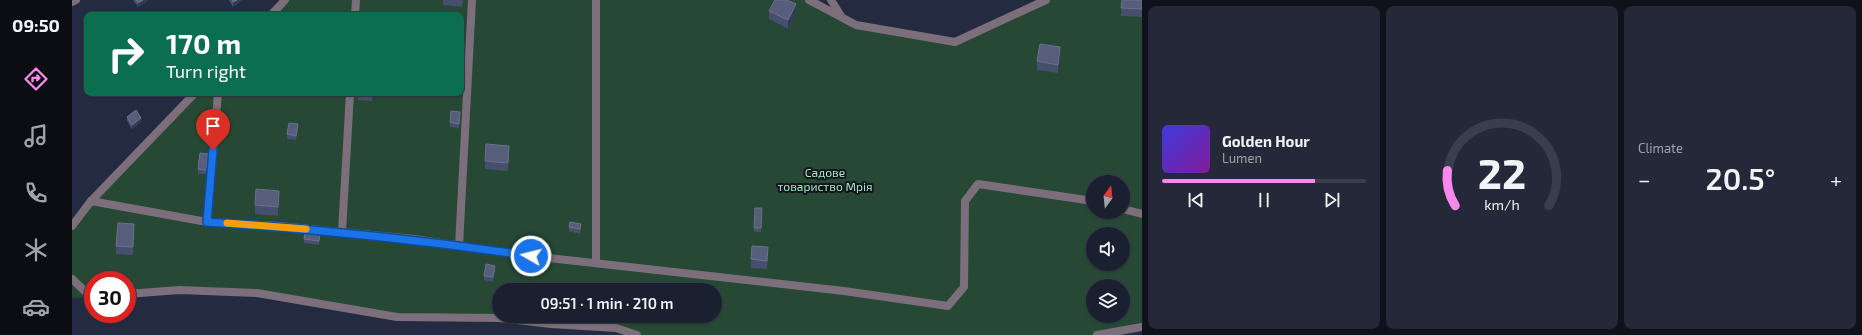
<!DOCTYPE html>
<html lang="en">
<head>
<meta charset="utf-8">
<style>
  :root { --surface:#1b2030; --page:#242838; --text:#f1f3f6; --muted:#a0a3ab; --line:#393e4c; --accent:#f788ec }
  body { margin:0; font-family:"Exo 2",sans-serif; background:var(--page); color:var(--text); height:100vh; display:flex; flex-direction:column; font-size:15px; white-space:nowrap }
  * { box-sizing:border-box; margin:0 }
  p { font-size:13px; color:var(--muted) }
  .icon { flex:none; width:22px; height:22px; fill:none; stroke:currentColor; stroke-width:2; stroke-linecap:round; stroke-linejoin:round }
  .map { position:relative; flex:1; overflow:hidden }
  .panel { display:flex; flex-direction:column; gap:6px; padding:6px; background:#0f121a; width:720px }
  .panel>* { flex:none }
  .banner { position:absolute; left:12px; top:12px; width:380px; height:84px; border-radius:8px; box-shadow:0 1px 3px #0004,0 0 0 1px var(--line); background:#0b6e4f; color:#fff; overflow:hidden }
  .needle { width:26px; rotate:15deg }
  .tools { position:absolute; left:1014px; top:175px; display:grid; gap:8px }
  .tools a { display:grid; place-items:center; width:44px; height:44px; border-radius:50%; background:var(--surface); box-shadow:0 1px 3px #0004,0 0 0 1px var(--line); font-size:20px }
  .speed { position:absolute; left:12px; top:271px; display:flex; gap:8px; font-size:20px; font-weight:700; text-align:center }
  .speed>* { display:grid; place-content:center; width:52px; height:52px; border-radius:50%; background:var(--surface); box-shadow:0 1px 3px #0004,0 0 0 1px var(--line); line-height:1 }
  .speed .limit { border:6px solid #d22; background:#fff; color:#111 }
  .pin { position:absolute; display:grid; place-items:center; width:34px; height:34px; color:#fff; margin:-41px -17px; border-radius:50% 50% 50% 0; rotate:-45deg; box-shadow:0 0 4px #0007 }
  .pin .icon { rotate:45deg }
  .me { position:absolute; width:44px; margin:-22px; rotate:278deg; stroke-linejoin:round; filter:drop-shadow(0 0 3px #0008) }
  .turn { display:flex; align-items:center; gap:14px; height:84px; padding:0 16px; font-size:18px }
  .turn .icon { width:52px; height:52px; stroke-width:2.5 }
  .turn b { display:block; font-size:28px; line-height:34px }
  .big { font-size:30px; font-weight:600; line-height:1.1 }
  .panel .widget { flex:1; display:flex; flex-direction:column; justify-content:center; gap:6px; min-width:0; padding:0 14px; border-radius:8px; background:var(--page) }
  .panel .dial { align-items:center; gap:0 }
  .dial svg { height:104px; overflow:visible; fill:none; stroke:var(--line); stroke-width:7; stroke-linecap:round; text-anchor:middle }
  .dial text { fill:var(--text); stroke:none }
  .song { display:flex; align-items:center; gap:12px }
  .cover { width:48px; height:48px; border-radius:6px; background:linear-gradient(135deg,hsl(240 70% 55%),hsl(290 70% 35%)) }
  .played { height:4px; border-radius:2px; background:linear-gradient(90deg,var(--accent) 75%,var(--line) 75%) }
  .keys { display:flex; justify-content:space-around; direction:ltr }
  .heat { display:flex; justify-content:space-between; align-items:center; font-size:22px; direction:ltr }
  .panel .tiles { flex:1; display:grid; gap:6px; grid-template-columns:repeat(3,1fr) }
  .trip { position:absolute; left:420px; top:283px; width:230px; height:40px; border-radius:20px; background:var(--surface); box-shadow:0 1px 3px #0004,0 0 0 1px var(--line); font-weight:600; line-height:40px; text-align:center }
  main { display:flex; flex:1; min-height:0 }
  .dock { display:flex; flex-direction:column; width:72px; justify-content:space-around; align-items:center; background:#0b0d13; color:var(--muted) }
  .dock .icon { width:28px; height:28px }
  .dock .current { color:var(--accent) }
  .dock b { font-size:18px; color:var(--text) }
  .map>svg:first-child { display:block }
  .green { fill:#264834; fill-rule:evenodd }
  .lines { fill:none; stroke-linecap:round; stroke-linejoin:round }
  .minor { stroke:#7c6f7b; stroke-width:8 }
  .wall { fill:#464f6d }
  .shaded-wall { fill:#323a56 }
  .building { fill:#565e7b; stroke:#6a728c }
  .route-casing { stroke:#114b97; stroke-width:10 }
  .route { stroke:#1a73e8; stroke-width:7 }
  .slow { stroke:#f59e0b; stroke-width:7 }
  .labels { text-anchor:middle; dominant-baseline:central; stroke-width:4; stroke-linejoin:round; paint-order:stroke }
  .park-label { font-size:12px; fill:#a6e6be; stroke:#11141d }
</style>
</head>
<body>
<main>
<nav class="dock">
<b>09:50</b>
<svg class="icon current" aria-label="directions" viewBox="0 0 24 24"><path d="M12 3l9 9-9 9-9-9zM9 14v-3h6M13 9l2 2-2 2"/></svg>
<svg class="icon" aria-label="music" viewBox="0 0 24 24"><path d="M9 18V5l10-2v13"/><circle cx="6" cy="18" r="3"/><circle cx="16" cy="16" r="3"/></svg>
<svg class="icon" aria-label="phone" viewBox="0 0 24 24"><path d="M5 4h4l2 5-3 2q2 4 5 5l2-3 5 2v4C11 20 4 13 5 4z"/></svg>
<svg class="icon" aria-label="climate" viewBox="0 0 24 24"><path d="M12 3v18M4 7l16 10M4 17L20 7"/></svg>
<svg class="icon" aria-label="car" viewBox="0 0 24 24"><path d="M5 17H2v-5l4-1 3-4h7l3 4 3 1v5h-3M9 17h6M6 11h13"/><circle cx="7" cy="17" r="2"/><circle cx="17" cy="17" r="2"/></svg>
</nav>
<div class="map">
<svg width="1070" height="335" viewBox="0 0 1070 335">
  <rect width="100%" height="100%" fill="#242b40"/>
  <path class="green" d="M213,0H737L784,25L883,41L974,0H1070V327L1025,335H565L544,328L325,317L185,293L55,294V280H21V297L0,298V226L123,93H389V15H199ZM1021,182H1051V212H1021ZM1021,234H1051V264H1021ZM1021,286H1051V316H1021ZM427,290H643V316H427Z"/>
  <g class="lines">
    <g class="minor">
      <polyline points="524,0 524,263"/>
      <polyline points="737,0 784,25 883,42 974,0"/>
      <polyline points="759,0 769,16"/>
      <polyline points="0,2 4,0"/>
      <polyline points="199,15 213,0"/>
      <polyline points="283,15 284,0"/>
      <polyline points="19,201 135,222 207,226 342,239 459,256 772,291 876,306 892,287 893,201 906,184 1021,201"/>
      <polyline points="1051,209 1070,214"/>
      <polyline points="135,222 146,93"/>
      <polyline points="0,226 19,201 123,93"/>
      <polyline points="270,232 278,93"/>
      <polyline points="387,246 400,0"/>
      <polyline points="0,279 19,297 21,297"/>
      <polyline points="55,294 107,290 185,293 325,317 428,318 479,324 544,328 565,335"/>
      <polyline points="1025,335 1070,327"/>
    </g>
  </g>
  <g class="wall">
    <polygon points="61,0 76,0 76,1 66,7"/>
    <polygon points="157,0 171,0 161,7"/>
    <polygon points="371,0 391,0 390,7 371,5"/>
    <polygon points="1050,0 1070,0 1070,17 1049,16"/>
    <polygon points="697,11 724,13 716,29 697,19"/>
    <polygon points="988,55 986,73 965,70 965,61"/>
    <polygon points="286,93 301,93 300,101 286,100"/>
    <polygon points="55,117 69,122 60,129 55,121"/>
    <polygon points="388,117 387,128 378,127 378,122"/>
    <polygon points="226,129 224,140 215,139 215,134"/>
    <polygon points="437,155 436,171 413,169 413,161"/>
    <polygon points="136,158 134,174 126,174 126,169"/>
    <polygon points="207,199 206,216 183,214 183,205"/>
    <polygon points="683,208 690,208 689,232 682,232"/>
    <polygon points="497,227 509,228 508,234 497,231"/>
    <polygon points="62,232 61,255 44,254 44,246"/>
    <polygon points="248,238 247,245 232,243 232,239"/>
    <polygon points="696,255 695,269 679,268 679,259"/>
    <polygon points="423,270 421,282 412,280 412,276"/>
  </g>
  <g class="shaded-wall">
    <polygon points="71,0 76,0 76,1 66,7 66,3"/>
    <polygon points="165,0 171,0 161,7 161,2"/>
    <polygon points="724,4 724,13 716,29 716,20"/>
    <polygon points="988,47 988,55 986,73 986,65"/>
    <polygon points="69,118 69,122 60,129 60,125"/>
    <polygon points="437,146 437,155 436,171 436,163"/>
    <polygon points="207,191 207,199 206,216 206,207"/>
    <polygon points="62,224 62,232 61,255 61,247"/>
  </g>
  <g class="building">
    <polygon points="64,0 71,0 66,3"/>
    <polygon points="160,0 165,0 161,2"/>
    <polygon points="703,0 715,0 724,4 716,20 697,11"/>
    <polygon points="1050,0 1070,0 1070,9 1049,8"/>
    <polygon points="968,44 988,47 986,65 965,61"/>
    <polygon points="64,110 69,118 60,125 55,117"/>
    <polygon points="379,111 388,112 387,124 378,122"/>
    <polygon points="217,123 226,124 224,136 215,134"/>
    <polygon points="414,144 437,146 436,163 413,161"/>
    <polygon points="128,153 136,154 134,170 126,169"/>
    <polygon points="184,189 207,191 206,207 183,205"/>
    <polygon points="683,208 690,208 689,228 682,228"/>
    <polygon points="498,222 509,224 508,229 497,227"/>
    <polygon points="46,223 62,224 61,247 44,246"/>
    <polygon points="233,232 248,234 247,241 232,239"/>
    <polygon points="680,246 696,247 695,261 679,259"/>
    <polygon points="414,264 423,266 421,277 412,276"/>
    <polygon points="461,289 470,290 461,290"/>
  </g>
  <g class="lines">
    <g class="route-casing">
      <path id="route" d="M141,150L135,222C244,229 351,240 459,256"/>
    </g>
    <use href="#route" class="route"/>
    <polyline class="slow" points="155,223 234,229"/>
  </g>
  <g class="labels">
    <g class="park-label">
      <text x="753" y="172">Садове<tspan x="753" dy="14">товариство Мрія</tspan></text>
    </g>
  </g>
</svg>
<div class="tools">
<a><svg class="needle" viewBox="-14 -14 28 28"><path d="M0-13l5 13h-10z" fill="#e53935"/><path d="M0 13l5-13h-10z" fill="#a0a3ab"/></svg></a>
<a><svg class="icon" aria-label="sound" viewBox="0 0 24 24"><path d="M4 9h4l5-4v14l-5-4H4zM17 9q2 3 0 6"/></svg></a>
<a><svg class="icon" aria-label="layers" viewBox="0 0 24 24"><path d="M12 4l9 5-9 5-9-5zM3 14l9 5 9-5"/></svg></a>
</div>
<div class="speed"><div class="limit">30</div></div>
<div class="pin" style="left:141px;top:150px;background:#d93025"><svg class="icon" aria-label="arrive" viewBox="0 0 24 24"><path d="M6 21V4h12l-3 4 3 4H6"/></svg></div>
<svg class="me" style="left:459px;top:256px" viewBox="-20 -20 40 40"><circle r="17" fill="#1a73e8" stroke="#fff" stroke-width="3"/><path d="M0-11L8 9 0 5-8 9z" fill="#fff"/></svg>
<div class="trip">09:51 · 1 min · 210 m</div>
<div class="banner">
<div class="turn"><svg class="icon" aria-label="right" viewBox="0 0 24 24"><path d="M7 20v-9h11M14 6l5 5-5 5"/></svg><div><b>170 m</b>Turn right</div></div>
</div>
</div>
<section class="panel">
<div class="tiles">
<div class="widget">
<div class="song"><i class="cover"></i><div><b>Golden Hour</b><p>Lumen</p></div></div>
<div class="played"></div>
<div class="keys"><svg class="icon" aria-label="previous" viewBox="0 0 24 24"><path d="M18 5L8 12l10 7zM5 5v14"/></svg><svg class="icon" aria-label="pause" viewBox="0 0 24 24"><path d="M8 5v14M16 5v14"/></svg><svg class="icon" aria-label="next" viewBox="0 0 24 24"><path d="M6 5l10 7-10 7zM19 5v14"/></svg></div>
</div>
<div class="widget dial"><svg viewBox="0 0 100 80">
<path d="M14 69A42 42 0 1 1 86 69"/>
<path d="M14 69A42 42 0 0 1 8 42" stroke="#f788ec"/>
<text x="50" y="56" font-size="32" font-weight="700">22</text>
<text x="50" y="72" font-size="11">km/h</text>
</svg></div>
<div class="widget"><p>Climate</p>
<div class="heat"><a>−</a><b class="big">20.5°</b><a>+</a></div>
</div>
</div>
</section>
</main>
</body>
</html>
